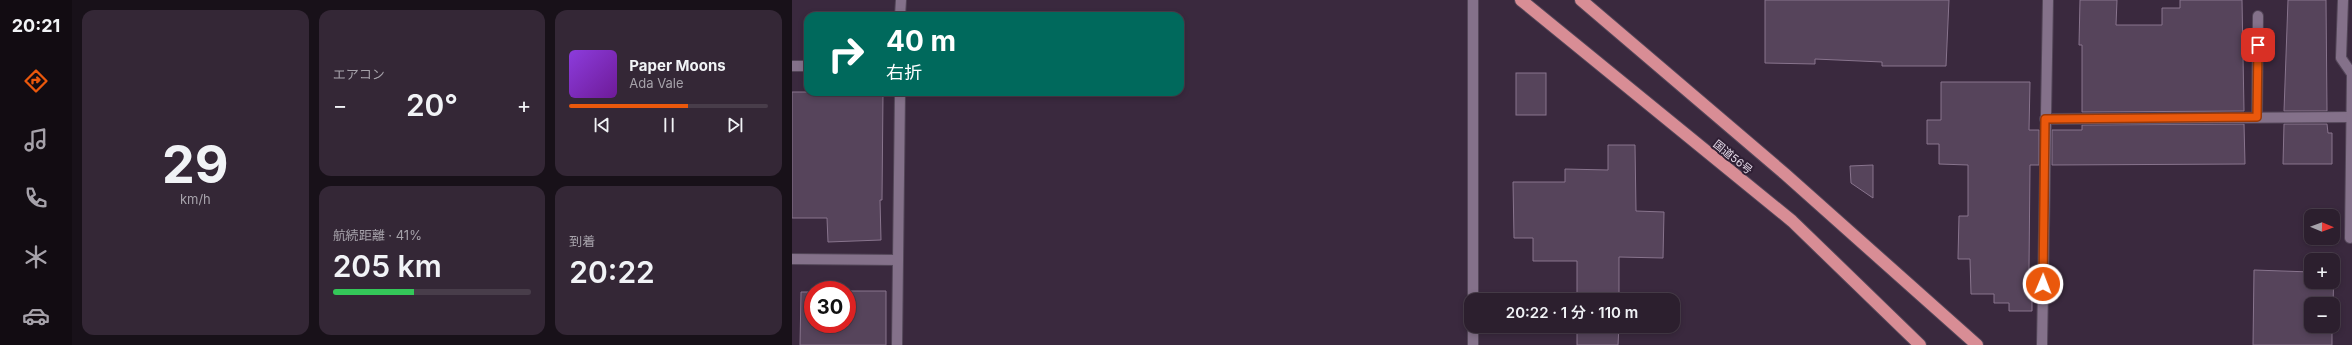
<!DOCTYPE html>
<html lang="ja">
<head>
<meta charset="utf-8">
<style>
  :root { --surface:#2c1f2e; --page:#342736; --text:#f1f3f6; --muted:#a6a2aa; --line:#483d4a; --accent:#ea580c }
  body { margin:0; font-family:Inter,"Noto Sans JP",sans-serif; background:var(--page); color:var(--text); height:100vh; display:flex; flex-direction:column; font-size:15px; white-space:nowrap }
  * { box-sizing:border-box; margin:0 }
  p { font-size:13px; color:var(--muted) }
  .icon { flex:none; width:22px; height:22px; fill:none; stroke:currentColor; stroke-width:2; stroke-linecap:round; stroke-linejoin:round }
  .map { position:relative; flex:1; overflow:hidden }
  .drawer { display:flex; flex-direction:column; gap:10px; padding:10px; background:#181119; width:720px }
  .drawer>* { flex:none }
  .top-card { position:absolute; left:12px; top:12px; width:380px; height:84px; border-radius:12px; box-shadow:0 2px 6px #0003,0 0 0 1px var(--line); background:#00695c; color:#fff; overflow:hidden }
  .needle { width:26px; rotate:91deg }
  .fabs { position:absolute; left:1512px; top:209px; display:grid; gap:8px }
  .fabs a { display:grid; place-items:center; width:36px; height:36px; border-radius:8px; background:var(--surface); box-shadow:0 2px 6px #0003,0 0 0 1px var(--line); font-size:20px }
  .speed { position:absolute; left:12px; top:281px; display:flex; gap:8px; font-size:20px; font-weight:700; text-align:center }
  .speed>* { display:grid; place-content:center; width:52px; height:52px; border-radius:50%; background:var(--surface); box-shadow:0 2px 6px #0003,0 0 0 1px var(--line); line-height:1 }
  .speed .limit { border:6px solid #d22; background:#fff; color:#111 }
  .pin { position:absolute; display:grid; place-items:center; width:34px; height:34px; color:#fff; margin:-17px; border-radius:8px; box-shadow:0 2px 6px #0006 }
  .me { position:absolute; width:44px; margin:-22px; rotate:1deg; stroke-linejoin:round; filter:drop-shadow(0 0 3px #0008) }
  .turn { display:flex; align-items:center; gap:14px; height:84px; padding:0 16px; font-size:18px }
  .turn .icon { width:52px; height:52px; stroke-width:2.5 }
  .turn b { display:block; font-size:28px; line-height:34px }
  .big { font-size:30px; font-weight:600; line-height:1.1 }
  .drawer .card { flex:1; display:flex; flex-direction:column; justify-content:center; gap:6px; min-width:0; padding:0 14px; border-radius:12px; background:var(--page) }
  .drawer .dial { align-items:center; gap:0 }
  .dial b { font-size:52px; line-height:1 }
  .song { display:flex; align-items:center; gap:12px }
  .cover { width:48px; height:48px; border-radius:6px; background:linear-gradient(135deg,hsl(270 70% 55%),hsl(280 70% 35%)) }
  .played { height:4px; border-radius:2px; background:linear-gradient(90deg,var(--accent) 60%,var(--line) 60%) }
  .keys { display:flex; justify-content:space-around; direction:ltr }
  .heat { display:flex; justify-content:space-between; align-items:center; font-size:22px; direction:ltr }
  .charge { height:6px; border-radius:3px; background:linear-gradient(90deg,#34c759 41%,var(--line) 0) }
  .drawer .tiles { flex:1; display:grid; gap:10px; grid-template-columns:repeat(3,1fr) }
  .card:first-child { grid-row:span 2 }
  .trip { position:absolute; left:672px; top:293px; width:216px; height:40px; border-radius:12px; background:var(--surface); box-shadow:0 2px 6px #0003,0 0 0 1px var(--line); font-weight:600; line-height:40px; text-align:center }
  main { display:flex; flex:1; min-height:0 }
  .tab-bar { display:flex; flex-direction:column; width:72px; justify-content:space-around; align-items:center; background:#120c12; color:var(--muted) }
  .tab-bar .icon { width:28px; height:28px }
  .tab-bar .on { color:var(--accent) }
  .tab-bar b { font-size:18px; color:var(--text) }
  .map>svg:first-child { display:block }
  .building { fill:#56445b; stroke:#88748d }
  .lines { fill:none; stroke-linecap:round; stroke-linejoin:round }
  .minor-casing { stroke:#534658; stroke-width:12 }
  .highway-casing { stroke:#534658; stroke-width:14 }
  .minor { stroke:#84718a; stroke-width:10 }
  .highway { stroke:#d88d95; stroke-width:12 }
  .route-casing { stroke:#983908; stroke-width:10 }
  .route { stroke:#ea580c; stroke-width:7 }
  .labels { text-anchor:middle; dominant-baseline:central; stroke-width:4; stroke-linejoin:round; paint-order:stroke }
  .street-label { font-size:11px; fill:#e6dbe9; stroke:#2f1f34 }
</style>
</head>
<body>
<main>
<nav class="tab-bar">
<b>20:21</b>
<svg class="icon on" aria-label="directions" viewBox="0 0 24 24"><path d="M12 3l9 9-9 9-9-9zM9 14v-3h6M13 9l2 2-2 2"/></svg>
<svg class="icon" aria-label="music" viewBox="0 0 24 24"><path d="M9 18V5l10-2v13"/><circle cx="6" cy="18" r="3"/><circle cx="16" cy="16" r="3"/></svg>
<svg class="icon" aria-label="phone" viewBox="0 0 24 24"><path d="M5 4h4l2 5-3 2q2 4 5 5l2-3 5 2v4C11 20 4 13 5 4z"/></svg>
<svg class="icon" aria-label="climate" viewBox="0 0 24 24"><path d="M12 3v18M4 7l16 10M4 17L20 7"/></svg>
<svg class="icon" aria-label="car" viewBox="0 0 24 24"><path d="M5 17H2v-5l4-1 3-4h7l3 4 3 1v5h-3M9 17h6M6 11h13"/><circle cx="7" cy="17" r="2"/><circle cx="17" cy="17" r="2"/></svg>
</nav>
<section class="drawer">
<div class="tiles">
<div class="card dial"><b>29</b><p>km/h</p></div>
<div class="card"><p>エアコン</p>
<div class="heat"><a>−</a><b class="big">20°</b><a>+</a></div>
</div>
<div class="card">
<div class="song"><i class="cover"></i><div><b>Paper Moons</b><p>Ada Vale</p></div></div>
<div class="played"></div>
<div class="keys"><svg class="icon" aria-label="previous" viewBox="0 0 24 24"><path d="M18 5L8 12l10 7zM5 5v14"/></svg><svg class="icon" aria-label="pause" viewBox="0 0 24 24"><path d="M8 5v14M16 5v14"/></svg><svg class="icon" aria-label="next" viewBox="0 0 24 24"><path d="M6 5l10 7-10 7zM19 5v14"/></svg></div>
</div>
<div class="card"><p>航続距離 · 41%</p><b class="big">205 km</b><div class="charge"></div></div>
<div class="card"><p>到着</p><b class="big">20:22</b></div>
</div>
</section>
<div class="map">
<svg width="1560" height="345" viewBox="0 0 1560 345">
  <rect width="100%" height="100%" fill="#3a293e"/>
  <g class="building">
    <polygon points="973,0 1157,0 1154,66 1090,66 1090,62 1023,59 1023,64 973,63"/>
    <polygon points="1288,0 1325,0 1324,25 1370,25 1370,8 1388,8 1388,0 1450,0 1452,111 1290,112 1290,45 1287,45"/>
    <polygon points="1496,0 1534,0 1535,111 1492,111"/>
    <rect x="724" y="73" width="30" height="42"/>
    <polygon points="1149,82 1238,82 1237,130 1247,130 1247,165 1238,165 1237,269 1240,268 1240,311 1217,311 1217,303 1202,303 1202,294 1179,294 1178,259 1166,259 1167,216 1176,216 1176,165 1147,164 1147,144 1135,144 1135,120 1149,120"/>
    <polygon points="0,92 91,92 90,200 88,200 89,240 36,242 35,218 0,218"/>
    <polygon points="1452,124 1453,164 1260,165 1260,130 1290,130 1290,125"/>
    <polygon points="1492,124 1535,124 1536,133 1540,133 1540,164 1491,164"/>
    <polygon points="816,145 843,145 844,211 872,212 871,258 827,257 827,300 785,300 785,261 741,261 741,238 722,238 721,182 773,182 773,169 816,170"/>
    <polygon points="1081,165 1081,198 1059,183 1058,166"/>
    <polygon points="1462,270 1519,272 1519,282 1541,282 1542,272 1541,304 1519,304 1519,326 1540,326 1540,345 1461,345"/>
    <polygon points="57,291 94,291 94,345 8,345 9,292 21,292 21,324 55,324 55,293"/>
    <polygon points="785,326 827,326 826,345 785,345"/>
  </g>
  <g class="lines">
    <g class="minor-casing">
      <g id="minor">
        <polyline points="1551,0 1549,58 1560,74"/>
        <polyline points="108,16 109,0"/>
        <polyline points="0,66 16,66"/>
        <polyline points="1465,117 1466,16"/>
        <polyline points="1253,119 1559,117"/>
        <polyline points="1558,238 1560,74"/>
        <polyline points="0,259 106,260"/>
        <polyline points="681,300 681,0"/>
        <polyline points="105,345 108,92"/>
        <polyline points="681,345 681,326"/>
        <polyline points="1250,345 1256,0"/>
      </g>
    </g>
    <g class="highway-casing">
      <g id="highway">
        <polyline points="729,0 1000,221 1128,345"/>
        <polyline points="789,0 993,174 1185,345"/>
      </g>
    </g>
    <use href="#minor" class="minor"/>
    <use href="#highway" class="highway"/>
  </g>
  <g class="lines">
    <g class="route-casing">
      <polyline id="route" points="1251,284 1253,119 1465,117 1466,45"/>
    </g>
    <use href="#route" class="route"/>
  </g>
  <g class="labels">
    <g class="street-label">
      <text transform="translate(941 157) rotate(39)">国道56号</text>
    </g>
  </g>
</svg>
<div class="fabs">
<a><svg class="needle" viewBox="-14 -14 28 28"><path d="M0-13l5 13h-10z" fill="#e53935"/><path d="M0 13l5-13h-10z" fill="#a6a2aa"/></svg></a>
<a>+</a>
<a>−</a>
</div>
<div class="speed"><div class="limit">30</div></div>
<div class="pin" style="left:1466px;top:45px;background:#d93025"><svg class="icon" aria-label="arrive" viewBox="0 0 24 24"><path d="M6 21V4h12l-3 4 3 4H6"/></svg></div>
<svg class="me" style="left:1251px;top:284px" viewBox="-20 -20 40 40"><circle r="17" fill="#ea580c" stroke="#fff" stroke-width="3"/><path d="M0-11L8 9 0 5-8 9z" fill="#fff"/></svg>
<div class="trip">20:22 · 1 分 · 110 m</div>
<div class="top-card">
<div class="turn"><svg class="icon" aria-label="right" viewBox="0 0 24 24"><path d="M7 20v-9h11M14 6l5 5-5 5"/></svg><div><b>40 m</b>右折</div></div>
</div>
</div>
</main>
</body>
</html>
